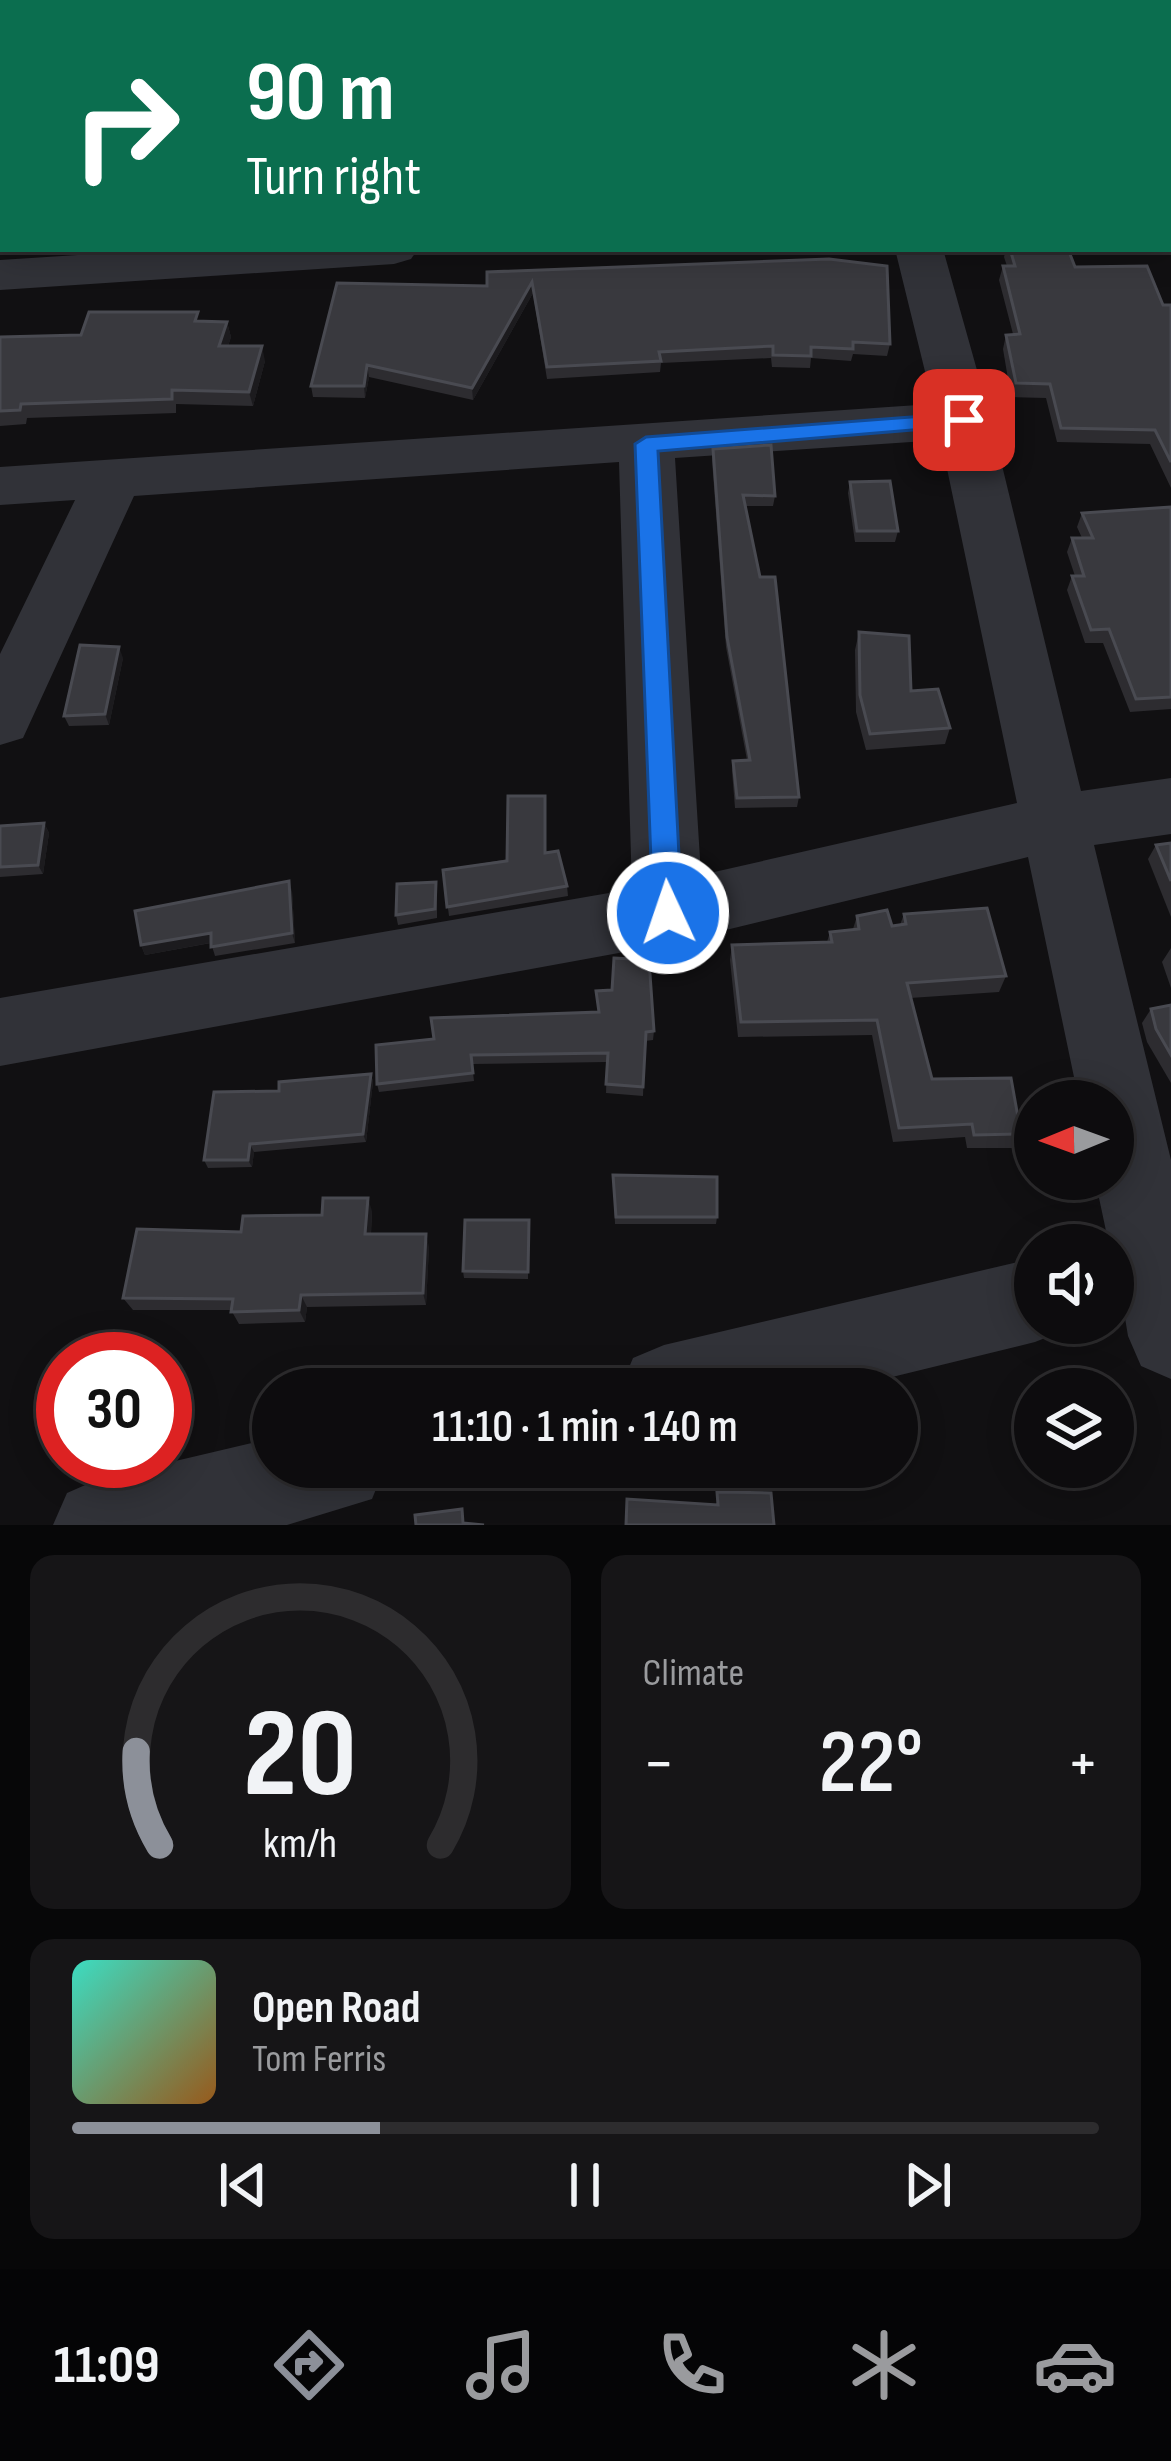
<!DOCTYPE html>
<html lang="en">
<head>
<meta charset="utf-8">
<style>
  :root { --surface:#0d0c0e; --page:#161517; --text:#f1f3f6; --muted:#9a9b9e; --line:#2d2c2e; --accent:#8c9099 }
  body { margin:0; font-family:"Sofia Sans Condensed",sans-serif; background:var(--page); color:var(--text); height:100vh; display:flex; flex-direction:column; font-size:45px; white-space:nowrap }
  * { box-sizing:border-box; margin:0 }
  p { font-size:39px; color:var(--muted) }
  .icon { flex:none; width:66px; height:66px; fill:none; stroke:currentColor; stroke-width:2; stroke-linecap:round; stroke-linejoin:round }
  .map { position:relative; height:1525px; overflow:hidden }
  .details { display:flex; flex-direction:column; gap:30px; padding:30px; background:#070708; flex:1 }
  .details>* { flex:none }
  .top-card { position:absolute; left:0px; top:0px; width:1173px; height:252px; box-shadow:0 6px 30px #0003,0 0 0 3px var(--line); background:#0b6e4f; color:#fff; overflow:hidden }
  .needle { width:78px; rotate:269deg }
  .buttons { position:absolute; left:1014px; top:1080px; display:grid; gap:24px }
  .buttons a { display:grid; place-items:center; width:120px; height:120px; border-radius:50%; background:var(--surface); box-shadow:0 6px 30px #0003,0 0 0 3px var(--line); font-size:60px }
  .speed { position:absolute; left:36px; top:1332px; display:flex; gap:24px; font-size:60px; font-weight:700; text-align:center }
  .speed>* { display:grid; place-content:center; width:156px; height:156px; border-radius:50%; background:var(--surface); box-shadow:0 6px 30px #0003,0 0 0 3px var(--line); line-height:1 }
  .speed .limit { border:18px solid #d22; background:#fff; color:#111 }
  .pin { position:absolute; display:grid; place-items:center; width:102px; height:102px; color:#fff; margin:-51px; border-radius:24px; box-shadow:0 6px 18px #0006 }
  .me { position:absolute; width:132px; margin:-66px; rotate:357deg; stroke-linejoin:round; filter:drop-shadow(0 0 9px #0008) }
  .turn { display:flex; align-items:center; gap:42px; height:252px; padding:0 48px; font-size:54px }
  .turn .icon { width:156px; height:156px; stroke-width:2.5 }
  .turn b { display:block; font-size:84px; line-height:102px }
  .big { font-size:90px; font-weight:600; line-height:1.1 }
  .details .card { flex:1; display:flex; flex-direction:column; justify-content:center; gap:18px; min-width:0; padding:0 42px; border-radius:24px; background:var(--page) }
  .details .dial { align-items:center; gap:0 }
  .dial svg { height:312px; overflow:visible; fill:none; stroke:var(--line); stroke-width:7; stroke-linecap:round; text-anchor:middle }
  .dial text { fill:var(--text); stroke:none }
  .song { display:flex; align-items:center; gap:36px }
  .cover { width:144px; height:144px; border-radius:18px; background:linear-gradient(135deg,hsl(170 70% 55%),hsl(30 70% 35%)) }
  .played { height:12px; border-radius:6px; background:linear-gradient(90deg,var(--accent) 30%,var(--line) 30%) }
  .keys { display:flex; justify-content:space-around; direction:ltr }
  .heat { display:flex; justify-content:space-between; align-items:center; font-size:66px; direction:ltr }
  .details .tiles { flex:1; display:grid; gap:30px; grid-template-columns:1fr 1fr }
  .card:last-child { grid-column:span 2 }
  .trip { position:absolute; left:252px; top:1368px; width:666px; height:120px; border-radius:60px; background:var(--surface); box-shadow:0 6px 30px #0003,0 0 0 3px var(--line); font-weight:600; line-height:120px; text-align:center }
  .dock { display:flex; height:192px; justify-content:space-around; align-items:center; background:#050506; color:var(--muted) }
  .dock .icon { width:84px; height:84px }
  .dock .active { color:var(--accent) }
  .dock b { font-size:54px; color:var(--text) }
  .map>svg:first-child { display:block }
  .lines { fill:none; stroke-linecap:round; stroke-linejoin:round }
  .minor { fill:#313238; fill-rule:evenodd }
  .wall { fill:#2d2c30 }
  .shaded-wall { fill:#1c1b1e }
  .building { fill:#39393e; stroke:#494a51; stroke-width:3 }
  .route { fill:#1a73e8; stroke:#114b97; stroke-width:3 }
</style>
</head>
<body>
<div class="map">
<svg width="1171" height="1525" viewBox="0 0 1171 1525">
  <rect width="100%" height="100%" fill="#111012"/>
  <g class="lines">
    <g class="minor">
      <polygon points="3,141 3,173 0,174 0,142"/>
      <polygon points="171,249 418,249 411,259 394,264 0,290 0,260"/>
      <path d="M895,249H943L991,420L1081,791L1171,778V834L1094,845L1171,1160V1379L1141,1366L1128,1336L1113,1245H1109L1095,1179H1113V1101H1079L1028,857L668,944L0,1066V998L632,889L619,462L134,496L23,738L0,745V654L75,500L0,505V467L933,404ZM941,440L1017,803L701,875L675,458Z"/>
      <polygon points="1035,1258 1035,1323 1068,1323 1065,1330 1035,1342 843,1389 620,1389 633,1358 664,1345"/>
      <polygon points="273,1438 273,1467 385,1467 372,1499 287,1525 53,1525 67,1493 99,1479"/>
    </g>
  </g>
  <g class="wall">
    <polygon points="1006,249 1068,249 1075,267 1163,305 1171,305 1171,488 1150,444 1057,442 1046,398 1011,397 1003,349 1006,335 1013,334 999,280 1003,266 1007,266 1004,257"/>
    <polygon points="487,272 890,344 887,356 853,354 851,361 811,358 810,368 772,367 771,358 661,363 660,372 547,379 533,293 473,400 369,377 365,398 313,397 311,386 487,286"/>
    <polygon points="200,321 227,322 231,337 228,346 265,361 253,406 176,404 176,413 27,418 26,424 0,426 0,337 81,335"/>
    <polygon points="713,449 775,496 773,506 745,506 799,797 797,807 735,808 732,771 733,761 747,760 726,647 712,460"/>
    <polygon points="850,482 898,531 895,542 855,542 848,493"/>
    <polygon points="1171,507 1171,709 1130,712 1103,643 1085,643 1067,590 1072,576 1075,576 1067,552 1072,538 1082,538 1077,527 1082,513"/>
    <polygon points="859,632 911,691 950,728 945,744 866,750 856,712 855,650"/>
    <polygon points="123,658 109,725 69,726 64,716"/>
    <polygon points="44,823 49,833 43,874 0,877 0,826"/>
    <polygon points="1171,843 1171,917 1148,859 1156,845"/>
    <polygon points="545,853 567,886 568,896 449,916 443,870"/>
    <polygon points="292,891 295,943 215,956 211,943 145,955 141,945"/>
    <polygon points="437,892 437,918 398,925 396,915"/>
    <polygon points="904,914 1006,976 999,992 910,998 932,1079 1021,1134 1013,1148 967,1148 965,1137 893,1142 872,1035 738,1037 730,960 732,945 827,942 830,932 853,929 857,916 892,926 900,925"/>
    <polygon points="1171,948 1171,988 1162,962"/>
    <polygon points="596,991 654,1031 653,1040 645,1041 643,1096 606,1093 607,1062 472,1064 474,1081 379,1092 377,1084 434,1039 598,1012"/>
    <polygon points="1171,1005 1171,1083 1147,1042 1142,1023 1151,1009"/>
    <polygon points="371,1074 373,1082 366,1142 254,1152 252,1167 208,1168 204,1160 279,1091"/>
    <polygon points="613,1175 717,1217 716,1224 615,1224"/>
    <polygon points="372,1211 371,1234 429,1247 426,1305 307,1307 305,1322 239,1324 231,1310 133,1310 123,1298 241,1232 322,1215"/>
    <polygon points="529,1220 528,1279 464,1278 463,1271"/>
  </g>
  <g class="shaded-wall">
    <polygon points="532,282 533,293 473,400 472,388"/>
    <polygon points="227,322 231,337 223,360 219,346"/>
    <polygon points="262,346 265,361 253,406 249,392"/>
    <polygon points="367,365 369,377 365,398 364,386"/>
    <polygon points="119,647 123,658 109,725 105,714"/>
    <polygon points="44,823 49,833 43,874 38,865"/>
    <polygon points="289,881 292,891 295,943 292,933"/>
    <polygon points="211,933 215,942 145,955 141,945"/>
    <polygon points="371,1074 373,1082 366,1142 363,1134"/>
    <polygon points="250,1144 254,1152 252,1167 248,1160"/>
    <polygon points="368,1198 372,1211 370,1247 365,1234"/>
    <polygon points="426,1234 429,1247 426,1305 423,1293"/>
    <polygon points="301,1295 307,1307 305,1322 299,1310"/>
  </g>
  <g class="building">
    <polygon points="1010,249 1068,249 1075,267 1147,266 1163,305 1171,305 1171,462 1155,430 1061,428 1050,384 1016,383 1006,335 1020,334 1003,266 1015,266"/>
    <polygon points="829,259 887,266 890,344 853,342 853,349 811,347 811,356 773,355 773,346 659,352 661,361 547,367 532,282 472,388 367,365 364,386 311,386 337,283 487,286 487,272"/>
    <polygon points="89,312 198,312 195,321 227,322 219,346 262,346 249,392 172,390 172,399 21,404 20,410 0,411 0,337 81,335"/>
    <polygon points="771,445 775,496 743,495 760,577 775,577 799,797 737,798 733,761 750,760 727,637 713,449"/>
    <polygon points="890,481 898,531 857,531 850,482"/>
    <polygon points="1171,507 1171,697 1136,699 1109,629 1091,630 1072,576 1084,576 1072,538 1093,538 1082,513"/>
    <polygon points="859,632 909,636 911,691 938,689 950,728 870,734 860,695"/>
    <polygon points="80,645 119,647 105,714 64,716"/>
    <polygon points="508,796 545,796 545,853 558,851 567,886 447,907 443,870 507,861"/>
    <polygon points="44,823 38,865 0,867 0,826"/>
    <polygon points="1171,843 1171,881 1156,845"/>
    <polygon points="289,881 292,933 211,947 211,933 141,945 135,911"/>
    <polygon points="436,882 435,909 396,915 397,884"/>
    <polygon points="987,908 1006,976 907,983 932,1079 1011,1078 1021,1134 974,1135 972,1124 899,1128 877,1020 741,1022 732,945 832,942 830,932 859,929 857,916 887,910 892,926 906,924 904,914"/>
    <polygon points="614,958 649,960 654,1031 646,1032 643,1087 606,1084 608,1053 471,1055 473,1073 377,1084 376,1045 434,1039 431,1018 599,1012 596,991 612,990"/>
    <polygon points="1171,1005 1171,1055 1156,1029 1151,1009"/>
    <polygon points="371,1074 363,1134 250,1144 248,1160 204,1160 214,1092 279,1091 279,1082"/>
    <polygon points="613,1175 717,1177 717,1217 616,1217"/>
    <polygon points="323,1198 368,1198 365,1234 426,1234 423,1293 301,1295 299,1310 231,1312 233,1299 123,1298 137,1229 241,1232 243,1216 322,1215"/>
    <polygon points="465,1220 529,1220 528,1272 463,1271"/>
    <polygon points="717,1492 771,1493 774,1525 626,1525 627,1499 718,1505"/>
    <polygon points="462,1509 463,1523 484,1525 416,1525 415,1515"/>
  </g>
  <polygon class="route" points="964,413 972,415 972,425 658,451 682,913 678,922 668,925 657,922 653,913 635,444 646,437"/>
</svg>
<div class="buttons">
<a><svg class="needle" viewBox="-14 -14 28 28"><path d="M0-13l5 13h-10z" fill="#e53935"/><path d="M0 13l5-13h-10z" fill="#9a9b9e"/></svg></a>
<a><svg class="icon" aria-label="sound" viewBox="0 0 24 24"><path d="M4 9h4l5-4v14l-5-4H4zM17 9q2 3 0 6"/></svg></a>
<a><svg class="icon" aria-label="layers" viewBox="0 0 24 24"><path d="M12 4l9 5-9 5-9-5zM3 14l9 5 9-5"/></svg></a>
</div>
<div class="speed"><div class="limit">30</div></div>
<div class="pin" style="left:964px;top:420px;background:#d93025"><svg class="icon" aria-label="arrive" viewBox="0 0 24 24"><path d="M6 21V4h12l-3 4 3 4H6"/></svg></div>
<svg class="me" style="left:668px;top:913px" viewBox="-20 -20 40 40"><circle r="17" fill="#1a73e8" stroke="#fff" stroke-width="3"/><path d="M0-11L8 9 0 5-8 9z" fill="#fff"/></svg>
<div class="trip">11:10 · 1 min · 140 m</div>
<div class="top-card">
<div class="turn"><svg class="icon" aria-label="right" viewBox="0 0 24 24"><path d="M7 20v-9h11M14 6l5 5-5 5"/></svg><div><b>90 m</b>Turn right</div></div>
</div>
</div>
<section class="details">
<div class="tiles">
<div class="card dial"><svg viewBox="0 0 100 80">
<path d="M14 69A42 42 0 1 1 86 69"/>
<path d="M14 69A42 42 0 0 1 8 45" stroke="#8c9099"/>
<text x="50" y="56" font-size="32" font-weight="700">20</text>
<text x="50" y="72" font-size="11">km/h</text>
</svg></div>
<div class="card"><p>Climate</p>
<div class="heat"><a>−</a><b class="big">22°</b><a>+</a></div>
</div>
<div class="card">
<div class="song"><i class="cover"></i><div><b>Open Road</b><p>Tom Ferris</p></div></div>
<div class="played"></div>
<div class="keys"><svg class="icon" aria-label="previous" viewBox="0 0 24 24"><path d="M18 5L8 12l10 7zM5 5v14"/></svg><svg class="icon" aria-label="pause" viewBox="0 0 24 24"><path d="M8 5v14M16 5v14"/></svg><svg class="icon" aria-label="next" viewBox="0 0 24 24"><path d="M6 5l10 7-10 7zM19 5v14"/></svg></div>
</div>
</div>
</section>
<nav class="dock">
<b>11:09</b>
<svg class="icon active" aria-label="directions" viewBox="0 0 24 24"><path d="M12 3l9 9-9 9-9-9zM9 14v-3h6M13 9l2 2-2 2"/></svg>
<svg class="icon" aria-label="music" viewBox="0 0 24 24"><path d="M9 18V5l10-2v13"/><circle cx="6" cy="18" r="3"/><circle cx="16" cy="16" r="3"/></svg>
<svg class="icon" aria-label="phone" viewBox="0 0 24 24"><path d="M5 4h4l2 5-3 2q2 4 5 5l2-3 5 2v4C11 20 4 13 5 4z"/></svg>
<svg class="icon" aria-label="climate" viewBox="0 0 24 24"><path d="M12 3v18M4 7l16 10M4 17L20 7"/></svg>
<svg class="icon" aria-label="car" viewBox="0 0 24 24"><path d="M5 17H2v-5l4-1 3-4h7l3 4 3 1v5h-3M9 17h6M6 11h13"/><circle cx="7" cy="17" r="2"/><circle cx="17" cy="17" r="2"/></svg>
</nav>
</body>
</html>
